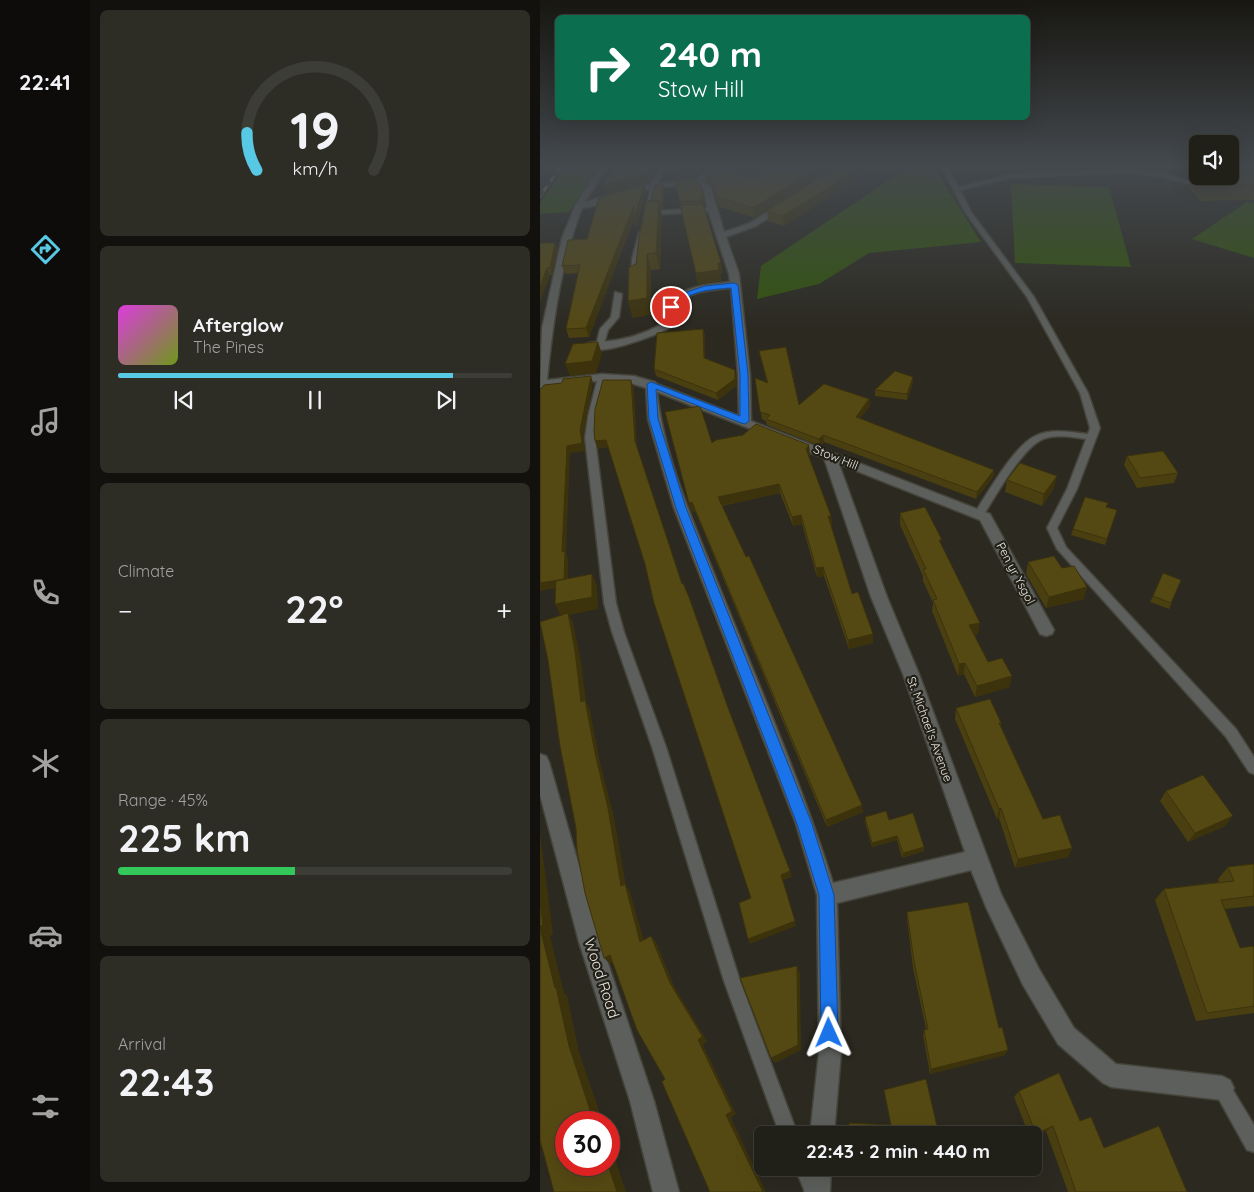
<!DOCTYPE html>
<html lang="en">
<head>
<meta charset="utf-8">
<style>
  :root { --surface:#201f18; --page:#2d2c25; --text:#f1f3f6; --muted:#a2a2a2; --line:#3d3d37; --accent:#58c9e4 }
  body { margin:0; font-family:Quicksand,sans-serif; background:var(--page); color:var(--text); height:100vh; display:flex; flex-direction:column; font-size:19px; white-space:nowrap }
  * { box-sizing:border-box; margin:0 }
  p { font-size:16px; color:var(--muted) }
  .icon { flex:none; width:28px; height:28px; fill:none; stroke:currentColor; stroke-width:2; stroke-linecap:round; stroke-linejoin:round }
  .map { position:relative; flex:1; overflow:hidden }
  .side { display:flex; flex-direction:column; gap:10px; padding:10px; background:#12110d; width:450px }
  .side>* { flex:none }
  .top-card { position:absolute; left:15px; top:15px; width:475px; height:105px; border-radius:8px; box-shadow:0 5px 20px #0002,0 0 0 1px var(--line); background:#0b6e4f; color:#fff; overflow:hidden }
  .tools { position:absolute; left:649px; top:135px; display:grid; gap:10px }
  .tools a { display:grid; place-items:center; width:50px; height:50px; border-radius:8px; background:var(--surface); box-shadow:0 5px 20px #0002,0 0 0 1px var(--line); font-size:25px }
  .speed { position:absolute; left:15px; top:1111px; display:flex; gap:10px; font-size:25px; font-weight:700; text-align:center }
  .speed>* { display:grid; place-content:center; width:65px; height:65px; border-radius:50%; background:var(--surface); box-shadow:0 5px 20px #0002,0 0 0 1px var(--line); line-height:1 }
  .speed .limit { border:8px solid #d22; background:#fff; color:#111 }
  .pin { position:absolute; display:grid; place-items:center; width:42px; height:42px; color:#fff; margin:-21px; border:2px solid #fff; border-radius:50%; box-shadow:0 1px 5px #0007 }
  .me { position:absolute; width:55px; margin:-28px; rotate:359deg; stroke-linejoin:round; filter:drop-shadow(0 0 4px #0008) }
  .turn { display:flex; align-items:center; gap:18px; height:105px; padding:0 20px; font-size:22px }
  .turn .icon { width:65px; height:65px; stroke-width:2.5 }
  .turn b { display:block; font-size:35px; line-height:42px }
  .big { font-size:38px; font-weight:700; line-height:1.1 }
  .side .widget { flex:1; display:flex; flex-direction:column; justify-content:center; gap:8px; min-width:0; padding:0 18px; border-radius:8px; background:var(--page) }
  .side .dial { align-items:center; gap:0 }
  .dial svg { height:130px; overflow:visible; fill:none; stroke:var(--line); stroke-width:7; stroke-linecap:round; text-anchor:middle }
  .dial text { fill:var(--text); stroke:none }
  .song { display:flex; align-items:center; gap:15px }
  .cover { width:60px; height:60px; border-radius:8px; background:linear-gradient(135deg,hsl(300 70% 55%),hsl(80 70% 35%)) }
  .played { height:5px; border-radius:2px; background:linear-gradient(90deg,var(--accent) 85%,var(--line) 85%) }
  .keys { display:flex; justify-content:space-around; direction:ltr }
  .heat { display:flex; justify-content:space-between; align-items:center; font-size:28px; direction:ltr }
  .charge { height:8px; border-radius:4px; background:linear-gradient(90deg,#34c759 45%,var(--line) 0) }
  .trip { position:absolute; left:214px; top:1126px; width:288px; height:50px; border-radius:8px; background:var(--surface); box-shadow:0 5px 20px #0002,0 0 0 1px var(--line); font-weight:700; line-height:50px; text-align:center }
  main { display:flex; flex:1; min-height:0 }
  .dock { display:flex; flex-direction:column; width:90px; justify-content:space-around; align-items:center; background:#0d0c0a; color:var(--muted) }
  .dock .icon { width:35px; height:35px }
  .dock .current { color:var(--accent) }
  .dock b { font-size:22px; color:var(--text) }
  .map>svg:first-child { display:block }
  .green { fill:#32540b }
  .lines { fill:none; stroke-linecap:round; stroke-linejoin:round }
  .lane-casing { stroke:#45443b; stroke-width:3 }
  .street-casing { stroke:#45443b; stroke-width:3 }
  .lane { fill:#5c5f5b; fill-rule:evenodd }
  .street { fill:#5c5f5b; fill-rule:evenodd }
  .rail-casing { stroke:#8e8c85; stroke-width:3 }
  .rail { stroke:#222017; stroke-width:2; stroke-dasharray:6; stroke-linecap:butt }
  .wall { fill:#493f10 }
  .shaded-wall { fill:#3c330d }
  .building { fill:#554913; stroke:#3c330d }
  .route { fill:#1a73e8; stroke:#114b97 }
  .labels { text-anchor:middle; dominant-baseline:central; stroke-width:4.5; stroke-linejoin:round; paint-order:stroke }
  .street-label { font-size:12px; fill:#e8e7e1; stroke:#222017 }
  .near-street-label { font-size:15px; fill:#e8e7e1; stroke:#222017 }
</style>
</head>
<body>
<main>
<nav class="dock">
<b>22:41</b>
<svg class="icon current" aria-label="directions" viewBox="0 0 24 24"><path d="M12 3l9 9-9 9-9-9zM9 14v-3h6M13 9l2 2-2 2"/></svg>
<svg class="icon" aria-label="music" viewBox="0 0 24 24"><path d="M9 18V5l10-2v13"/><circle cx="6" cy="18" r="3"/><circle cx="16" cy="16" r="3"/></svg>
<svg class="icon" aria-label="phone" viewBox="0 0 24 24"><path d="M5 4h4l2 5-3 2q2 4 5 5l2-3 5 2v4C11 20 4 13 5 4z"/></svg>
<svg class="icon" aria-label="climate" viewBox="0 0 24 24"><path d="M12 3v18M4 7l16 10M4 17L20 7"/></svg>
<svg class="icon" aria-label="car" viewBox="0 0 24 24"><path d="M5 17H2v-5l4-1 3-4h7l3 4 3 1v5h-3M9 17h6M6 11h13"/><circle cx="7" cy="17" r="2"/><circle cx="17" cy="17" r="2"/></svg>
<svg class="icon" aria-label="filters" viewBox="0 0 24 24"><path d="M4 7h16M4 17h16"/><circle cx="9" cy="7" r="2"/><circle cx="15" cy="17" r="2"/></svg>
</nav>
<section class="side">
<div class="widget dial"><svg viewBox="0 0 100 80">
<path d="M14 69A42 42 0 1 1 86 69"/>
<path d="M14 69A42 42 0 0 1 8 46" stroke="#58c9e4"/>
<text x="50" y="56" font-size="32" font-weight="700">19</text>
<text x="50" y="72" font-size="11">km/h</text>
</svg></div>
<div class="widget">
<div class="song"><i class="cover"></i><div><b>Afterglow</b><p>The Pines</p></div></div>
<div class="played"></div>
<div class="keys"><svg class="icon" aria-label="previous" viewBox="0 0 24 24"><path d="M18 5L8 12l10 7zM5 5v14"/></svg><svg class="icon" aria-label="pause" viewBox="0 0 24 24"><path d="M8 5v14M16 5v14"/></svg><svg class="icon" aria-label="next" viewBox="0 0 24 24"><path d="M6 5l10 7-10 7zM19 5v14"/></svg></div>
</div>
<div class="widget"><p>Climate</p>
<div class="heat"><a>−</a><b class="big">22°</b><a>+</a></div>
</div>
<div class="widget"><p>Range · 45%</p><b class="big">225 km</b><div class="charge"></div></div>
<div class="widget"><p>Arrival</p><b class="big">22:43</b></div>
</section>
<div class="map">
<svg width="714" height="1192" viewBox="0 0 714 1192">
  <rect width="100%" height="100%" fill="#2b2920"/>
  <g class="green">
    <polygon points="28,164 60,164 29,212 0,214 0,203"/>
    <polygon points="373,164 392,164 441,242 329,253 279,284 217,299 221,266"/>
    <polygon points="471,184 569,187 591,267 475,263"/>
    <polygon points="707,202 714,203 714,258 652,239"/>
  </g>
  <g class="lines">
    <g class="lane-casing">
      <g id="lane">
        <polygon points="123,164 128,164 118,182 110,211 172,208 175,210 174,211 109,215 108,217 104,217 112,182"/>
        <path d="M400,164H405L419,187L472,174L588,169L625,173L665,187L660,188L624,177L588,173L472,178L420,190L431,212L494,297L548,393L560,428L537,489L517,528L526,547L696,729L714,757V774L709,772L686,737L517,549L507,528L527,489L546,439C533,437 516,434 503,439C482,448 455,497 443,516H435L434,514C447,494 474,446 495,436C511,428 531,432 548,434L550,428L540,393L487,297L425,212Z"/>
        <polygon points="102,231 105,233 98,259 99,279 95,281 91,279 92,259 99,233"/>
        <polygon points="75,292 82,294 79,317 68,330 63,347 57,347 56,345 60,329 71,317"/>
        <polygon points="62,374 66,377 56,416 55,438 76,603 84,632 126,747 200,981 258,1135 240,1135 184,981 112,747 72,632 64,603 45,438 48,416 58,377"/>
        <polygon points="682,1079 688,1082 714,1125 714,1152 707,1150 676,1094 673,1088 676,1082"/>
        <polygon points="255,1168 273,1168 285,1192 265,1192"/>
      </g>
    </g>
    <g class="street-casing">
      <g id="street">
        <path d="M62,164H69L45,202L96,187L154,179L182,164H192L162,181L171,187L184,232L210,223L240,204L247,206L216,226L186,237L199,274L210,375L211,421L450,514L514,630L512,634L506,636L500,634L440,520L299,464L347,597L379,674L461,894L499,969L534,1028L576,1064L682,1076L690,1080L694,1088L690,1096L682,1100L571,1087L563,1083L518,1044L483,985L446,907L431,870L297,903L301,1052L294,1135H270L279,1052L277,895L256,824L134,508L108,419L106,388C74,375 39,383 6,387L4,394L0,395L2,328L22,238L35,206ZM155,183L163,188L168,210L189,274L190,282C159,285 128,287 122,324C102,335 84,340 61,342C55,342 47,342 43,346C56,359 115,336 131,327C133,321 133,314 136,308C146,290 173,290 191,288L198,375L199,416L117,384L115,382L94,376L62,374L7,380C13,322 21,262 42,208L59,205L97,191ZM117,392L284,458L331,597L363,674L425,852L293,883C261,782 219,685 179,586C155,525 124,458 117,392Z"/>
        <polygon points="0,754 6,756 9,762 61,942 114,1101 139,1192 113,1192 90,1101 39,942 0,795"/>
        <polygon points="266,1168 291,1168 290,1192 264,1192"/>
      </g>
    </g>
    <use href="#lane" class="lane"/>
    <use href="#street" class="street"/>
    <g class="rail-casing">
      <polyline id="rail" points="0,196 23,164"/>
    </g>
    <use href="#rail" class="rail"/>
  </g>
  <g class="wall">
    <polygon points="76,164 121,164 109,183 104,185 106,192 96,227 94,219 49,337 29,338 26,329 38,273 25,274 22,266 97,186 65,194 63,185"/>
    <polygon points="178,164 300,164 215,218 179,207 173,186 166,181 164,172 179,171"/>
    <polygon points="301,164 340,164 244,226 228,221 227,211"/>
    <polygon points="412,164 435,164 435,171 414,172"/>
    <polygon points="650,164 658,164 658,176 690,176 690,164 714,164 714,200 661,201 648,187 651,177 647,173"/>
    <polygon points="135,182 160,184 165,203 161,202 162,204 183,273 180,274 181,281 158,284"/>
    <polygon points="124,189 123,208 121,209 122,216 120,269 111,270 111,314 93,318 88,301 111,201"/>
    <polygon points="0,243 15,243 18,249 12,275 10,275 1,298"/>
    <polygon points="163,329 165,336 165,358 196,377 196,386 178,400 116,376 114,369"/>
    <polygon points="219,351 259,405 329,399 330,406 320,418 454,476 436,499 284,442 280,446 227,425 226,421 222,419 215,378 227,383"/>
    <polygon points="373,377 373,383 367,400 335,396 335,390"/>
    <polygon points="172,443 269,445 270,455 268,457 291,516 292,525 291,525 312,594 333,643 309,649 284,576 277,577 262,524 253,526 240,493 182,506 323,812 287,827 155,511 152,512 149,503"/>
    <polygon points="587,456 638,473 634,483 597,488 584,465"/>
    <polygon points="467,480 514,488 502,506 465,492"/>
    <polygon points="566,508 577,510 565,545 531,535 533,529"/>
    <polygon points="360,513 401,545 438,634 434,635 448,662 470,687 435,697 424,674 418,676 392,611 393,603 383,581 383,576 360,525"/>
    <polygon points="488,562 522,568 544,599 506,608 486,574"/>
    <polygon points="641,580 629,609 610,602 613,596"/>
    <polygon points="416,708 461,723 461,726 503,819 532,848 528,857 475,868 459,818 457,819 415,719"/>
    <polygon points="626,791 685,826 648,842 620,801"/>
    <polygon points="325,817 349,820 384,851 362,858 357,840 332,847 325,822"/>
    <polygon points="714,864 714,906 685,909 700,948 714,948 714,1013 656,1021 615,900 624,889 679,882 678,879 688,867"/>
    <polygon points="367,912 465,1055 390,1074 383,1035 384,1030 386,1029 373,968 367,919"/>
    <polygon points="479,1091 540,1121 564,1148 647,1192 528,1192 506,1131 492,1137 492,1135 489,1135 474,1097"/>
    <polygon points="334,1168 334,1173 307,1172 306,1170"/>
  </g>
  <g class="shaded-wall">
    <polygon points="113,164 121,164 109,183 104,185 106,192 96,227 94,219 49,337 46,328 94,205 104,185 65,194 63,185"/>
    <polygon points="158,164 177,164 153,177 135,180 133,170"/>
    <polygon points="223,164 239,164 212,181 210,172"/>
    <polygon points="284,164 300,164 215,218 213,208"/>
    <polygon points="326,164 340,164 244,226 243,216"/>
    <polygon points="123,184 124,189 123,208 122,203"/>
    <polygon points="119,201 122,216 120,269 116,253"/>
    <polygon points="15,243 18,249 12,275 10,268"/>
    <polygon points="107,254 111,270 111,314 93,318 88,301"/>
    <polygon points="178,263 181,263 183,273 180,274 181,281 158,284 156,273"/>
    <polygon points="7,268 10,275 1,298 0,305 0,287"/>
    <polygon points="163,329 165,336 165,365 164,358"/>
    <polygon points="58,342 62,354 56,373 30,376 25,364"/>
    <polygon points="195,370 196,377 196,386 178,400 176,393"/>
    <polygon points="51,376 53,383 43,438 45,451 30,453 26,553 28,559 28,586 0,591 0,583 22,552 27,446 40,430"/>
    <polygon points="373,377 373,383 367,400 367,394"/>
    <polygon points="91,380 94,388 97,448 95,441"/>
    <polygon points="329,399 330,406 316,423 316,417"/>
    <polygon points="283,435 284,442 280,446 279,439"/>
    <polygon points="66,440 69,447 58,449 55,441"/>
    <polygon points="269,445 270,455 267,458 266,449"/>
    <polygon points="454,470 454,476 436,499 437,492"/>
    <polygon points="517,476 514,488 502,506 504,494"/>
    <polygon points="239,484 240,493 180,506 178,497"/>
    <polygon points="152,502 155,511 152,512 149,503"/>
    <polygon points="261,515 262,524 253,526 252,517"/>
    <polygon points="288,516 291,516 292,525 289,526"/>
    <polygon points="283,567 284,576 277,577 276,568"/>
    <polygon points="52,574 57,586 58,609 29,615 33,622 41,661 46,702 50,710 60,762 74,817 86,886 90,892 106,948 100,942 81,886 41,702 21,616 15,604"/>
    <polygon points="547,587 544,599 506,608 509,597"/>
    <polygon points="440,623 438,634 428,637 429,625"/>
    <polygon points="333,634 333,643 309,649 308,640"/>
    <polygon points="425,663 424,674 418,676 419,664"/>
    <polygon points="472,676 470,687 435,697 437,686"/>
    <polygon points="322,805 323,812 287,827 286,820"/>
    <polygon points="461,808 459,818 457,819 459,809"/>
    <polygon points="693,816 685,826 648,842 655,833"/>
    <polygon points="0,833 13,934 10,936 24,993 27,995 39,1052 63,1122 54,1122 29,1046 7,959 0,928"/>
    <polygon points="357,836 357,840 332,847 332,843"/>
    <polygon points="384,847 384,851 362,858 363,853"/>
    <polygon points="532,848 528,857 475,868 478,859"/>
    <polygon points="250,871 252,877 243,880 256,926 210,944 208,939 241,875"/>
    <polygon points="111,936 116,942 135,988 167,1041 163,1045 196,1114 191,1118 226,1192 223,1192 186,1115 130,983"/>
    <polygon points="70,955 76,961 70,964 64,958"/>
    <polygon points="257,966 260,973 261,1050 235,1063 231,1058"/>
    <polygon points="468,1050 465,1055 390,1074 391,1069"/>
    <polygon points="513,1126 506,1131 492,1137 496,1134"/>
    <polygon points="69,1140 86,1192 77,1192 68,1165 69,1165"/>
  </g>
  <g class="building">
    <polygon points="76,164 113,164 107,174 63,185"/>
    <polygon points="131,164 158,164 152,168 133,170"/>
    <polygon points="180,164 223,164 210,172"/>
    <polygon points="237,164 284,164 213,208 177,197 171,177 164,172 169,169 213,179"/>
    <polygon points="301,164 326,164 243,216 227,211"/>
    <polygon points="690,164 714,164 714,166 690,167"/>
    <polygon points="653,171 658,173 658,176 690,176 690,174 714,173 714,184 666,185"/>
    <polygon points="154,180 160,184 164,198 160,197 161,201 140,202 135,182"/>
    <polygon points="104,184 94,219 94,205 46,328 26,329 40,265 22,266 28,240 47,239 59,198"/>
    <polygon points="123,184 122,203 119,203 119,201 111,201 115,185"/>
    <polygon points="106,201 119,201 116,253 107,254 107,298 88,301 89,267 96,264 99,238"/>
    <polygon points="163,204 181,263 178,263 179,270 156,273 140,205"/>
    <polygon points="0,243 15,243 10,268 7,268 0,287"/>
    <polygon points="163,329 164,358 195,370 195,379 176,393 114,369 117,333"/>
    <polygon points="58,342 52,361 25,364 33,344"/>
    <polygon points="246,347 259,405 284,384 329,399 316,417 454,470 437,492 283,435 279,439 226,419 230,415 220,412 215,378 228,383 219,351"/>
    <polygon points="355,371 373,377 367,394 335,390"/>
    <polygon points="51,376 40,430 42,443 27,446 22,552 25,551 24,579 0,583 0,389 1,389 4,385 22,383 23,379"/>
    <polygon points="63,380 91,380 95,441 142,584 143,583 150,600 187,705 250,871 241,875 255,921 208,939 199,903 211,898 114,603 105,564 66,440 55,441 54,431 55,409"/>
    <polygon points="160,406 172,443 176,440 203,435 216,424 269,445 266,449 291,516 288,516 312,594 318,592 333,634 308,640 283,567 276,568 261,515 252,517 239,484 178,497 206,557 209,556 322,805 286,820 152,502 149,503 125,412"/>
    <polygon points="623,451 638,473 600,478 587,456"/>
    <polygon points="480,463 517,476 504,494 467,480"/>
    <polygon points="545,497 568,503 566,507 577,510 567,539 533,529"/>
    <polygon points="385,507 402,540 399,540 440,623 429,625 448,662 462,658 472,676 437,686 425,663 419,664 393,600 397,599 383,569 386,569 360,513"/>
    <polygon points="514,556 522,568 534,566 547,587 509,597 488,562"/>
    <polygon points="623,573 641,580 631,603 613,596"/>
    <polygon points="52,574 52,597 15,604 16,581"/>
    <polygon points="28,613 35,651 41,702 45,700 55,753 68,808 81,886 85,884 100,942 111,936 130,983 162,1036 158,1040 192,1111 186,1115 223,1192 170,1192 122,1082 125,1079 97,1030 70,955 64,958 45,893 37,850 36,828 20,746 8,660 0,622"/>
    <polygon points="450,699 461,723 459,723 503,819 520,815 532,848 478,859 461,808 459,809 416,708"/>
    <polygon points="663,775 693,816 655,833 626,791"/>
    <polygon points="346,811 349,820 373,813 384,847 363,853 357,836 332,843 325,817"/>
    <polygon points="714,864 714,896 681,900 700,948 713,946 714,948 714,1006 667,1013 624,889 694,881 688,867"/>
    <polygon points="0,901 3,925 0,926"/>
    <polygon points="428,902 459,1028 462,1027 468,1050 391,1069 384,1030 388,1029 374,961 367,912"/>
    <polygon points="0,928 15,988 16,987 29,1046 54,1122 26,1122 26,1165 68,1165 77,1192 14,1192 0,1140"/>
    <polygon points="257,966 258,1045 231,1058 200,978"/>
    <polygon points="519,1073 540,1121 551,1117 564,1148 619,1126 647,1192 536,1192 513,1126 496,1134 479,1091"/>
    <polygon points="386,1079 399,1135 309,1135 309,1123 351,1125 344,1090"/>
    <polygon points="306,1168 333,1168 333,1171 306,1170"/>
  </g>
  <linearGradient id="sky" x2="0" y2="1"><stop stop-color="#181712"/><stop offset="0.5" stop-color="#44494e"/><stop offset="1" stop-color="#44494e" stop-opacity="0"/></linearGradient>
  <rect width="714" height="331" fill="url(#sky)"/>
  <path class="route" d="M194,283L198,285L208,375L209,421L205,424L201,423L116,389L118,419L146,508L272,824L294,895L298,1033L295,1039L289,1041L283,1039L281,1033L279,895L257,824L136,508L109,419L107,384L111,382L200,416V375L191,288C168,290 150,290 134,308L127,307L138,295L165,286Z"/>
  <g class="labels">
    <g class="street-label">
      <text transform="translate(296 457) rotate(22)">Stow Hill</text>
      <text transform="translate(476 573) rotate(62)">Pen yr Ysgol</text>
      <text transform="translate(390 729) rotate(70)">St. Michael's Avenue</text>
    </g>
    <g class="near-street-label">
      <text transform="translate(62 978) rotate(72)">Wood Road</text>
    </g>
  </g>
</svg>
<div class="tools">
<a><svg class="icon" aria-label="sound" viewBox="0 0 24 24"><path d="M4 9h4l5-4v14l-5-4H4zM17 9q2 3 0 6"/></svg></a>
</div>
<div class="speed"><div class="limit">30</div></div>
<div class="pin" style="left:131px;top:307px;background:#d93025"><svg class="icon" aria-label="arrive" viewBox="0 0 24 24"><path d="M6 21V4h12l-3 4 3 4H6"/></svg></div>
<svg class="me" style="left:289px;top:1033px" viewBox="-20 -20 40 40"><path d="M0-17L14 15 0 8-14 15z" fill="#1a73e8" stroke="#fff" stroke-width="4"/></svg>
<div class="trip">22:43 · 2 min · 440 m</div>
<div class="top-card">
<div class="turn"><svg class="icon" aria-label="right" viewBox="0 0 24 24"><path d="M7 20v-9h11M14 6l5 5-5 5"/></svg><div><b>240 m</b>Stow Hill</div></div>
</div>
</div>
</main>
</body>
</html>
